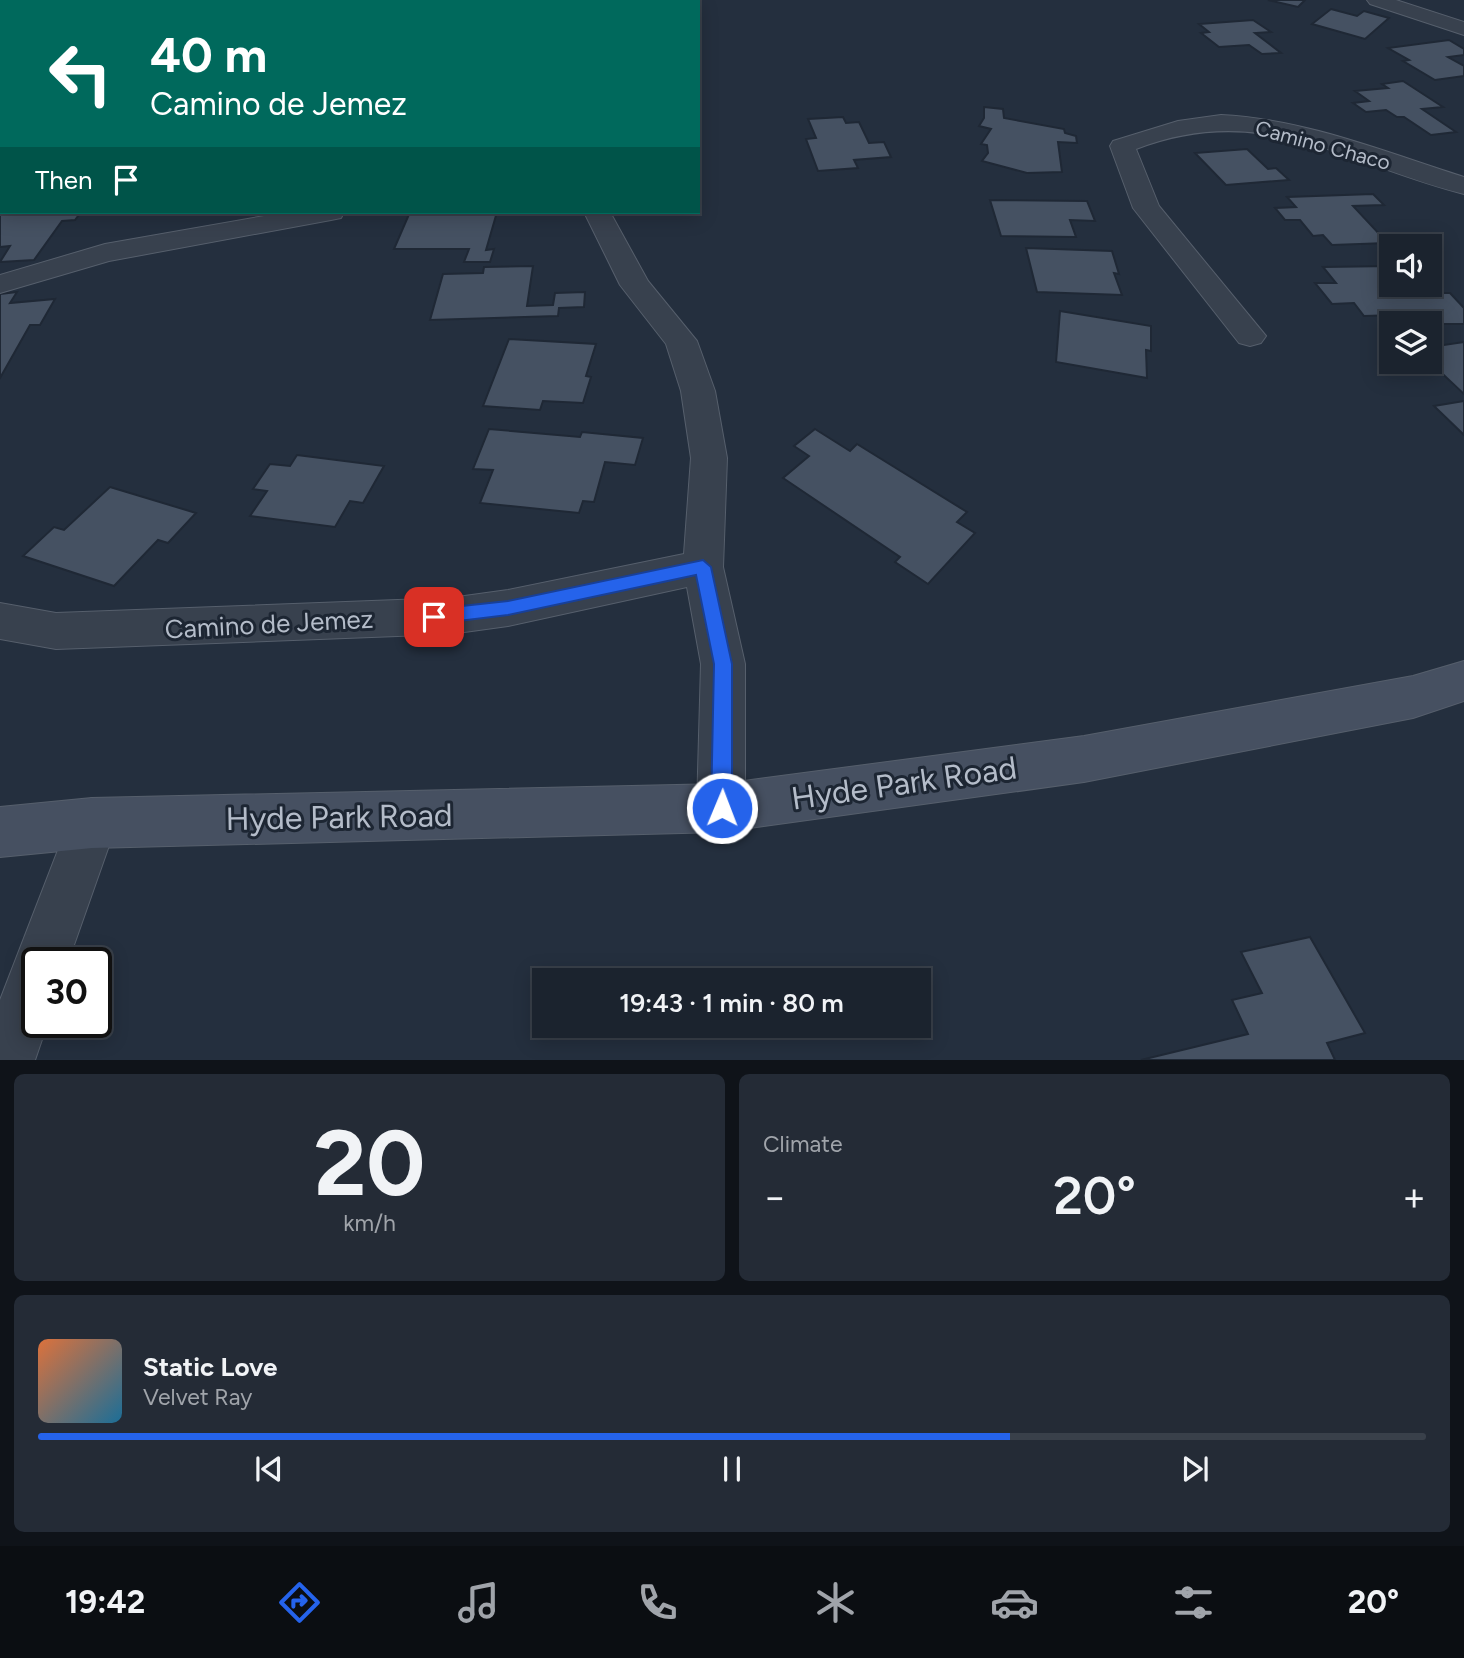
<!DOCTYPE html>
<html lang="en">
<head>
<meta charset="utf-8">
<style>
  :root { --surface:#1b232e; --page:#242b36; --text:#f1f3f6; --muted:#a0a4aa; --line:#39404a; --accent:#2563eb }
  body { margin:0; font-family:Figtree,sans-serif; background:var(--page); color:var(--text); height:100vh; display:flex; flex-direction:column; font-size:26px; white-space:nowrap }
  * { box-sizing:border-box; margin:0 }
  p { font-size:23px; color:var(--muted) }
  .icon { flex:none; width:38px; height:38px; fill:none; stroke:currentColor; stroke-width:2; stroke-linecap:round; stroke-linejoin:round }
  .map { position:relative; height:1060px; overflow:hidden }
  .drawer { display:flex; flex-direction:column; gap:14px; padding:14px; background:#0f1319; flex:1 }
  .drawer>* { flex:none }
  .top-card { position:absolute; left:0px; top:0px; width:700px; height:214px; box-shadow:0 4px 18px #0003,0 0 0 2px var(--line); background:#00695c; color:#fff; overflow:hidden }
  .buttons { position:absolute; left:1379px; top:234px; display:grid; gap:14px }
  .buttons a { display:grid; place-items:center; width:63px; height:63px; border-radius:0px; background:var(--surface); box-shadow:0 4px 18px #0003,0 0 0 2px var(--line); font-size:35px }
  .speed { position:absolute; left:21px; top:947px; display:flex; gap:14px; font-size:35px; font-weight:700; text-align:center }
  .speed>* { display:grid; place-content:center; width:91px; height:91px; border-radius:50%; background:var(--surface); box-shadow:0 4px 18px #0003,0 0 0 2px var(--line); line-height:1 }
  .speed .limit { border:4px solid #111; border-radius:10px; background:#fff; color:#111 }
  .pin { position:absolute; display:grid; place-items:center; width:60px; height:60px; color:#fff; margin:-30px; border-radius:14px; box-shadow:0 4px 10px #0006 }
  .me { position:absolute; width:77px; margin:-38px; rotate:1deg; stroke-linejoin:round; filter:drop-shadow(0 0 5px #0008) }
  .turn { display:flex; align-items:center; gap:24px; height:147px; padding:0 35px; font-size:32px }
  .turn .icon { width:91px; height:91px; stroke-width:2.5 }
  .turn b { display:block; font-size:49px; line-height:60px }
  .then { display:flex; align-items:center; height:66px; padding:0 35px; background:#0003; gap:14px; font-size:26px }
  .big { font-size:52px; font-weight:600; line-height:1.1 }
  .drawer .card { flex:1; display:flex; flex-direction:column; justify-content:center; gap:10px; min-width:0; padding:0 24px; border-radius:10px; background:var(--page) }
  .drawer .dial { align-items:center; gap:0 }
  .dial b { font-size:91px; line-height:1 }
  .song { display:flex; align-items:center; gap:21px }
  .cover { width:84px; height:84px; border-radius:10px; background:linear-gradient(135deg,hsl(20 70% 55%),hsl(200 70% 35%)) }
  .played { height:7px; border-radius:4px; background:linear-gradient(90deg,var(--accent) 70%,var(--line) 70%) }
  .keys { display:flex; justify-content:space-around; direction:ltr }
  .heat { display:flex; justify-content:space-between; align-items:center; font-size:38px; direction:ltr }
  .drawer .tiles { flex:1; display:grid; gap:14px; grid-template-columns:1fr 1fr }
  .card:last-child { grid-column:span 2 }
  .trip { position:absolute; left:532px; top:968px; width:399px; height:70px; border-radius:0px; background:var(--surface); box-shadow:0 4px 18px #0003,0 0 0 2px var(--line); font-weight:600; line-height:70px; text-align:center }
  .menu { display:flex; height:112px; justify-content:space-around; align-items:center; background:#0b0e12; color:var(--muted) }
  .menu .icon { width:49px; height:49px }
  .menu .current { color:var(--accent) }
  .menu b { font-size:32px; color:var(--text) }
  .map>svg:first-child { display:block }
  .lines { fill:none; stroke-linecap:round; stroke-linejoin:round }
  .stream { fill:#394c67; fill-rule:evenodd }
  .building { fill:#455162; stroke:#1f2835; stroke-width:2 }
  .street-casing { stroke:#565f6c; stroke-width:2 }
  .secondary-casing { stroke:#565f6c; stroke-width:2 }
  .street { fill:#38414e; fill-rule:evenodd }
  .secondary { fill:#465061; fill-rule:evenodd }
  .route { fill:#2563eb; stroke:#184099; stroke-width:2 }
  .labels { text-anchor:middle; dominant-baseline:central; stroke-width:6; stroke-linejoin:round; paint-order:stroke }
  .far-street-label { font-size:21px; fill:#b4bcc9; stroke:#1d2633 }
  .street-label { font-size:26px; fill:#b4bcc9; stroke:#1d2633 }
  .near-street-label { font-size:32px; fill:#b4bcc9; stroke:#1d2633 }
</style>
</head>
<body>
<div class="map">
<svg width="1464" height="1060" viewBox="0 0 1464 1060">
  <rect width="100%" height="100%" fill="#242f3e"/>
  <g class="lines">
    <rect class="stream" x="0" y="113" width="2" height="4"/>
  </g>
  <g class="building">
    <polygon points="1268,0 1305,0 1298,7"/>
    <polygon points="1331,9 1357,16 1364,11 1389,18 1365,39 1312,24"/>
    <polygon points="1253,20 1271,32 1255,33 1281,53 1262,54 1249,45 1219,47 1201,33 1209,32 1199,24"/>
    <polygon points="1449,40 1464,49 1464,55 1448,57 1464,66 1464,76 1435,80 1403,61 1409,60 1388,48"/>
    <polygon points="1403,81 1443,107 1422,109 1456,132 1431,135 1404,117 1397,117 1386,110 1366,112 1353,103 1369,101 1355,91 1388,88 1382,84"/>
    <polygon points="984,107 1003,109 1004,118 1064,129 1065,133 1076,136 1077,143 1058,142 1062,172 1027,173 982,161 988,153 987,145 981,144 991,129 979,126 984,118"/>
    <polygon points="843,117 846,123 859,122 869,143 884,142 891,157 854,160 858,168 818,171 806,139 816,138 808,119"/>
    <polygon points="1247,149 1268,169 1276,168 1289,180 1226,185 1195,153"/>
    <polygon points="1373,194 1384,205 1353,206 1382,237 1411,236 1422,247 1391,247 1387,243 1332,245 1323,235 1313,236 1300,220 1285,220 1275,208 1296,207 1287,197"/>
    <polygon points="990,200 1087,201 1095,221 1070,220 1076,237 1001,236"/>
    <polygon points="0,204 2,212 81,212 75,220 62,221 34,260 0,262 10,246 0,247"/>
    <polygon points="410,212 497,212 486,250 494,249 490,262 464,262 469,249 394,249"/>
    <polygon points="1026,248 1112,251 1119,274 1114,273 1122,295 1037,292"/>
    <polygon points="533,266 527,306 553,305 555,293 585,292 584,307 559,308 558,316 430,320 443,274 483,273 484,267"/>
    <polygon points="1391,266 1391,285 1410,285 1417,293 1450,293 1464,308 1464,324 1439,324 1430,314 1364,316 1354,303 1332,304 1315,283 1336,283 1323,267"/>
    <polygon points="17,292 10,303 55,299 40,325 30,325 0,378 0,294"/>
    <polygon points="1060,311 1151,326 1151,351 1146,350 1147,378 1056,362"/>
    <polygon points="509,339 596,344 586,376 591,377 583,403 543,401 540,410 483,406"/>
    <polygon points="1464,342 1464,394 1431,363 1441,361 1430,351 1430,347"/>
    <polygon points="1464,401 1464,435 1434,406"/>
    <polygon points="489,429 580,437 582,432 643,438 635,465 605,462 594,502 583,501 579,513 480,503 493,470 473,469"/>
    <polygon points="815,429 850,451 857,444 967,512 957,522 975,533 928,584 895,562 900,557 783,478 809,456 794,446"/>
    <polygon points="297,455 384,466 363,503 350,501 335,527 250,516 267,491 253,489 270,464 290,466"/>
    <polygon points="110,487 196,513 168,543 158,540 114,586 23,556 54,527 64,530"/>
    <polygon points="1310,937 1365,1033 1327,1043 1335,1060 1141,1060 1248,1034 1232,1000 1262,993 1241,952"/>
  </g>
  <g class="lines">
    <g class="street-casing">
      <g id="street">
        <polygon points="1367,0 1396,0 1464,22 1464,35 1370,4"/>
        <path d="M1221,115C1305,119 1385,152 1464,177V194C1345,164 1263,100 1136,149L1159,206L1266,336L1261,343L1250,346L1239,343L1133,208L1110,146L1113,141L1178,121Z"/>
        <polygon points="287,212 344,212 341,218 331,220 109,261 0,293 0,275 105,244"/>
        <polygon points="584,212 610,212 648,281 697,341 715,391 727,458 723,567 745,664 745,808 738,825 721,832 704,825 697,808 701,664 687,587 508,626 450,634 56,649 0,639 0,603 56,613 450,598 508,590 684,554 691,458 681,391 666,344 620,285"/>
        <polygon points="92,798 109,806 117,823 68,962 37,962 37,1022 48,1022 35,1060 0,1060 0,1000 75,806"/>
      </g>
    </g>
    <g class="secondary-casing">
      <polygon id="secondary" points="1464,661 1464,701 1413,718 1084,782 721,832 92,848 0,857 0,807 92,798 721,784 1084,736 1413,676"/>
    </g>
    <use href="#street" class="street"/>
    <use href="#secondary" class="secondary"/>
  </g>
  <polygon class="route" points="703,560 711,567 732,664 732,808 729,815 722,818 714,815 711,808 714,664 696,575 508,615 434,624 426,617 434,609 508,601"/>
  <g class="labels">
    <g class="far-street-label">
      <text transform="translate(1323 145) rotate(15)">Camino Chaco</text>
    </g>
    <g class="street-label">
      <text transform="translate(269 624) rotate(-3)">Camino de Jemez</text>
    </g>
    <g class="near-street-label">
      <text transform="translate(904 783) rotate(-8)">Hyde Park Road</text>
      <text transform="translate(339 817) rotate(-1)">Hyde Park Road</text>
    </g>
  </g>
</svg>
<div class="buttons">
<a><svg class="icon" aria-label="sound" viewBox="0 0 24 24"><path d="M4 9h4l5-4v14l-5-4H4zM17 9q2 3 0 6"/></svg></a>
<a><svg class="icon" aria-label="layers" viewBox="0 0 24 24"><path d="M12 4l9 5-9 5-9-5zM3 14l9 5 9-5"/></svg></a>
</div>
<div class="speed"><div class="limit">30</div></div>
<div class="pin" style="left:434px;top:617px;background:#d93025"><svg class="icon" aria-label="arrive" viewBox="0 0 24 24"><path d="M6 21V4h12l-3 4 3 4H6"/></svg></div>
<svg class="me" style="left:722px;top:808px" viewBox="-20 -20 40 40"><circle r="17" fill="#2563eb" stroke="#fff" stroke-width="3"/><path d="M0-11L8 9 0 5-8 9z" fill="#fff"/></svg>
<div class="trip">19:43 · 1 min · 80 m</div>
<div class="top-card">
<div class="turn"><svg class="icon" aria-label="left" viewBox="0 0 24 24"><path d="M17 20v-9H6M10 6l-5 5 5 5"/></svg><div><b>40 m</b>Camino de Jemez</div></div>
<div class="then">Then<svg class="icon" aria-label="arrive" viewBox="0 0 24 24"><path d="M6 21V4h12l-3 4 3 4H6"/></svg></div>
</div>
</div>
<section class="drawer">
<div class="tiles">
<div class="card dial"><b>20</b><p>km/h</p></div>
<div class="card"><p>Climate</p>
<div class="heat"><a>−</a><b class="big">20°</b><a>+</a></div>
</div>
<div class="card">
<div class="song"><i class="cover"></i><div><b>Static Love</b><p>Velvet Ray</p></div></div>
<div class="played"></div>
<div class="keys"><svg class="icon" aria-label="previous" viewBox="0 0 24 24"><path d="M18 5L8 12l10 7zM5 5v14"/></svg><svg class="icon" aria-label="pause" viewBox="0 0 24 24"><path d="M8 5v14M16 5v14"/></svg><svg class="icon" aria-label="next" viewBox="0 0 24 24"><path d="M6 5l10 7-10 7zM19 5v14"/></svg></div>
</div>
</div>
</section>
<nav class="menu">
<b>19:42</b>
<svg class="icon current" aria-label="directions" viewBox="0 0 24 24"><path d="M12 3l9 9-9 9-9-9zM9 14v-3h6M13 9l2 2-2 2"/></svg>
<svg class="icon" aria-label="music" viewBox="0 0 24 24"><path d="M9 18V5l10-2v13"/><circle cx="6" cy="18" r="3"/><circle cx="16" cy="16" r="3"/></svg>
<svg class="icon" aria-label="phone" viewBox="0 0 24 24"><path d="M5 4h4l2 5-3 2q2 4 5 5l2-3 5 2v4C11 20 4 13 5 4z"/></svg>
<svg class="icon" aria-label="climate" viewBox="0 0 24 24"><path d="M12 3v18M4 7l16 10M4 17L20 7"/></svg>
<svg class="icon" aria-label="car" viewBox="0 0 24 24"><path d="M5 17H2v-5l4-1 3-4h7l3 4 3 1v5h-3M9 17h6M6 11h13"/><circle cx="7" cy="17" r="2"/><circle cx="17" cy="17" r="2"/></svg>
<svg class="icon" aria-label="filters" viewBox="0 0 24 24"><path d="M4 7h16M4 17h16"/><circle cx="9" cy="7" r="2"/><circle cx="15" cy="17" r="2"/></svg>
<b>20°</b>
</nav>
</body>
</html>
